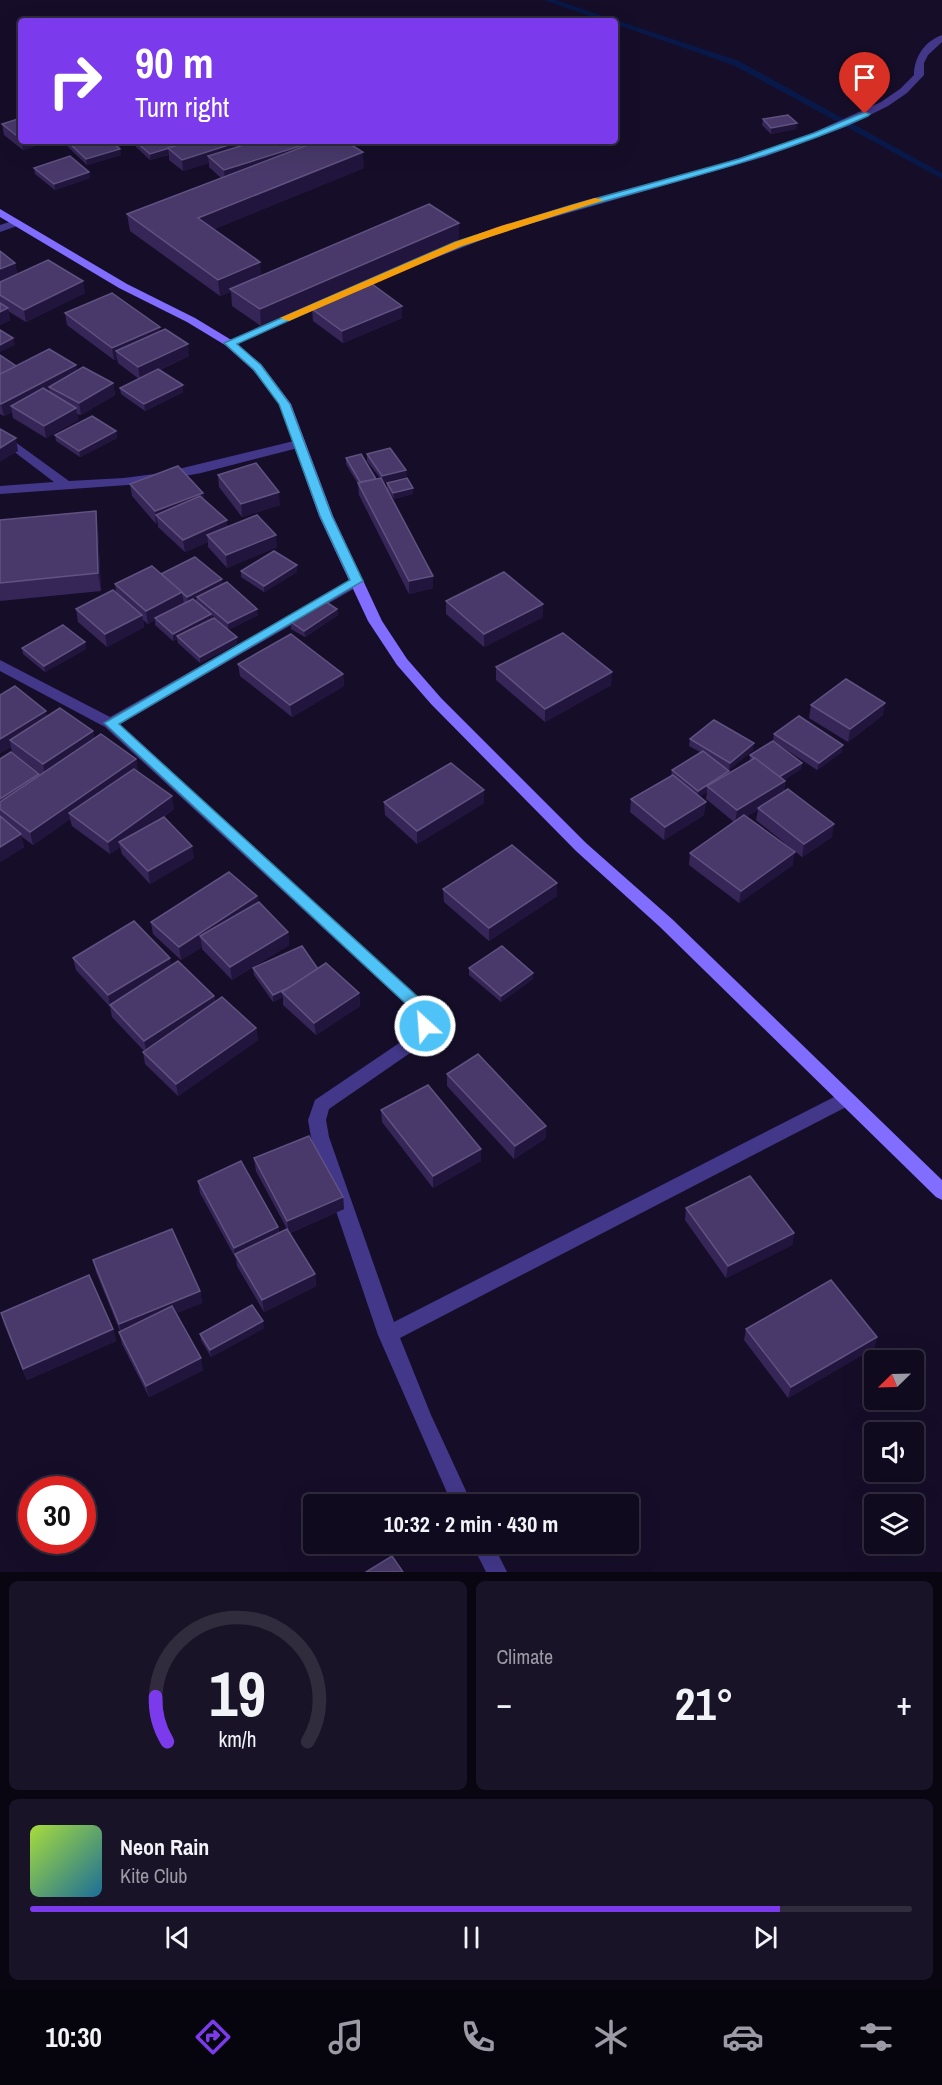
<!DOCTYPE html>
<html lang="en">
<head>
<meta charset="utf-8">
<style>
  :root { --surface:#100a1f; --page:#191328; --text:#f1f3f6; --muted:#9c9aa4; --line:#302b3d; --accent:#7c3aed }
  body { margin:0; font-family:"Archivo Narrow",sans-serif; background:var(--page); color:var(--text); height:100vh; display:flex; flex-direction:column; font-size:22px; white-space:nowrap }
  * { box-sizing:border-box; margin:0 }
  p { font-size:20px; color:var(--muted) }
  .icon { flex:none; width:33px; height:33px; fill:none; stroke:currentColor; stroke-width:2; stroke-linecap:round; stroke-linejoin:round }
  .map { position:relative; height:1572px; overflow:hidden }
  .sheet { display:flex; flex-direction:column; gap:9px; padding:9px; background:#090611; flex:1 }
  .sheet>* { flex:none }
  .guide { position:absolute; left:18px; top:18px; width:600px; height:126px; border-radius:6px; box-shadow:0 6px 24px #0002,0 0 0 2px var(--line); background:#7c3aed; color:#fff; overflow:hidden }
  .needle { width:39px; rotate:247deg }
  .tools { position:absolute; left:864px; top:1350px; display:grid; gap:12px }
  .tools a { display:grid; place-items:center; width:60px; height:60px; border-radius:6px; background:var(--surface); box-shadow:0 6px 24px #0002,0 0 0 2px var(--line); font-size:30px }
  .speed { position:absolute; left:18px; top:1476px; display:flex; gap:12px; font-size:30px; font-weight:700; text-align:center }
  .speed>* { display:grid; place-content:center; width:78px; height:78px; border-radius:50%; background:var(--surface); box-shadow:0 6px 24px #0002,0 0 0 2px var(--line); line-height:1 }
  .speed .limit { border:9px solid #d22; background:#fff; color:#111 }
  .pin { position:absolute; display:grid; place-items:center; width:51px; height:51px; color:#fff; margin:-62px -26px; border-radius:50% 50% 50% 0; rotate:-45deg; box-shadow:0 0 6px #0007 }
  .pin .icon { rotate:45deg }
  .me { position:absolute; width:66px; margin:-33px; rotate:334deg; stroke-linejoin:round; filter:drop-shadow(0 0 4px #0008) }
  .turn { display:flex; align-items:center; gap:21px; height:126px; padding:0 18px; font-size:27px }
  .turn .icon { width:78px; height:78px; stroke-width:2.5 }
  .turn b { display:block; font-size:42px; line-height:51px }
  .big { font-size:45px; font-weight:800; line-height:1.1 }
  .sheet .card { flex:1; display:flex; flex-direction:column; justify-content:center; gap:9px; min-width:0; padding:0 21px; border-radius:9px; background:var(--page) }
  .sheet .dial { align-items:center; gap:0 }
  .dial svg { height:156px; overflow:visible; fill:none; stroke:var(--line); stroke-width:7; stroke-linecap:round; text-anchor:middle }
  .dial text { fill:var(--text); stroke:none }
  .song { display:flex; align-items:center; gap:18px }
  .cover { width:72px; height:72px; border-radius:9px; background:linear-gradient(135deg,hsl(80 70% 55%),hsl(200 70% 35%)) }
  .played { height:6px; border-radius:3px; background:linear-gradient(90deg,var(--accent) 85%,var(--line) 85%) }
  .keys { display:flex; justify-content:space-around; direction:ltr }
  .heat { display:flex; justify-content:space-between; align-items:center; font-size:33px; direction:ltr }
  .sheet .tiles { flex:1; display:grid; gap:9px; grid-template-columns:1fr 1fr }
  .card:last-child { grid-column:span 2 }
  .trip { position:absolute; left:303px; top:1494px; width:336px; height:60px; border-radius:6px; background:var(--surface); box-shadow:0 6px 24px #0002,0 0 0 2px var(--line); font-weight:800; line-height:60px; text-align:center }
  .tabs { display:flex; height:96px; justify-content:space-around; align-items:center; background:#06040c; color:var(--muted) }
  .tabs .icon { width:42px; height:42px }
  .tabs .current { color:var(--accent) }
  .tabs b { font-size:27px; color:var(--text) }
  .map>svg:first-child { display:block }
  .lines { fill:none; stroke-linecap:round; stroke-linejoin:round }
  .stream { fill:#071849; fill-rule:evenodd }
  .street { fill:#43378a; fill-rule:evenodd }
  .secondary { fill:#816dff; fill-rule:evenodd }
  .wall { fill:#362658; fill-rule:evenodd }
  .shaded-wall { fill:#21153d }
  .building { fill:#48396a; stroke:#605281; stroke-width:1.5 }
  .route { fill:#4fc3f7; stroke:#337fa1; stroke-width:1.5 }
  .slow { fill:#f59e0b }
</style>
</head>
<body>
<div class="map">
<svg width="942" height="1572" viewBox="0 0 942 1572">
  <rect width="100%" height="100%" fill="#160e29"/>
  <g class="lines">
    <polygon class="stream" points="544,0 555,0 739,61 942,173 942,179 733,65 615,24 615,21 604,21"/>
    <g class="street">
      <path d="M942,35V42L928,55L924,63V75L907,93L888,106L848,126L764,157L505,231L402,271L233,345L229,347L223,343L394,266L497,227L583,201L713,166L799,139L881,102L900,89L914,75C914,57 925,41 942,35Z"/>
      <polygon points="16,220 21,223 20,225 0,232 0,225"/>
      <polygon points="0,431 69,481 124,478 162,473 298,440 304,444 302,447 201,473 142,484 0,494 0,486 54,482 0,441"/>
      <polygon points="357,577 364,581 362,584 120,724 433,1013 433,1026 426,1042 329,1109 326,1120 329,1137 394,1322 840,1094 846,1092 852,1094 855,1099 852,1104 400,1338 431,1415 472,1504 452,1504 378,1335 311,1137 308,1120 315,1100 414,1033 417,1026 417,1015 105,727 0,671 0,660 110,717"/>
      <polygon points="472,1544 493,1544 507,1572 486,1572"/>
    </g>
    <polygon class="secondary" points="0,209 127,284 195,318 233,341 261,364 291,404 333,516 382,621 407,659 441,698 586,843 672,919 942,1180 942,1200 936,1197 660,927 576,851 431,704 397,665 368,621 319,516 279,404 253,370 225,345 187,322 119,288 0,217"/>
  </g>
  <g class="wall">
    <polygon points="21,118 21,141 50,141 23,150 4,135 2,124"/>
    <polygon points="763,119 796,129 771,134 762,125"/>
    <polygon points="67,141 171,141 176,146 364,168 214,229 261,275 459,239 261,326 232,306 231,292 220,296 130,231 127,214 221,178 209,167 209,163 183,171 169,160 169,155 150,160 136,147 136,143 117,147 121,155 87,165 68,147"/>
    <polygon points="34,168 90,178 55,190 35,174"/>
    <polygon points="15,263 17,274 85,293 26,322 8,311 10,320 0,325 0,282 11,277 0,282"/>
    <polygon points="312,309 402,318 343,343 313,321"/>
    <polygon points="65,313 160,331 189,356 160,370 183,392 145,411 121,394 120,388 139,379 118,363 117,359 114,360 67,325"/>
    <polygon points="0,355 16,366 77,371 113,383 115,395 81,415 77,414 78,420 46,438 13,418 12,412 4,416 0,414"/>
    <polygon points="116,431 117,438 80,457 56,441 55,435"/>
    <polygon points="367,454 407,476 384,482 387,488 387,483 413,488 413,494 394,499 388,491 433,576 433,588 409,594 359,495 358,484 346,464 346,458 376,479 380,478 367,461"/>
    <polygon points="218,475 280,505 242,517 219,487"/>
    <polygon points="130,484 203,493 204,499 228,526 277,547 227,568 208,547 208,542 185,552 158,527 158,524 156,524 132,496"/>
    <polygon points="98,529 101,591 0,601 0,583"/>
    <polygon points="241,571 297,572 264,592 241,577"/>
    <polygon points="161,574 223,584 258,615 228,630 212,615 212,619 237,637 237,644 200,663 178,643 177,639 173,641 155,625 155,620 148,624 143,620 144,627 107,647 78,622 76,609 116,593 115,584"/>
    <polygon points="446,601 543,617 484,647 446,614"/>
    <polygon points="337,609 338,615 305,637 291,629 291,622"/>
    <polygon points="85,642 86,649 45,672 23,654 22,648"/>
    <polygon points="238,664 343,674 344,686 292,717 240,676"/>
    <polygon points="496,667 611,685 545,722 496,680"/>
    <path d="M0,695L47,716L93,731L94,739L136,759L138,772L174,809L158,821L194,858L150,884L122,854L120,847L110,854L72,826L70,819L33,845L21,836L24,847L0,862V759L12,753L11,747L0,753ZM13,753L41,774L39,776Z"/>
    <polygon points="811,705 883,715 848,742 809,718"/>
    <polygon points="774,734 842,752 817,770 773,741"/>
    <polygon points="690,739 753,750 729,770 723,766 729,771 729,774 750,762 750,755 802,763 801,769 784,780 785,781 784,791 832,837 802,857 756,820 758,810 747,816 793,865 739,903 689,865 690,853 734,822 706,799 707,792 699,797 704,815 664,840 630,812 631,799 671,776 672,770 700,752 689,746"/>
    <polygon points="484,790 484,803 417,844 385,815 384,802"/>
    <polygon points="443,889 557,896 489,941 444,902"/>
    <polygon points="257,896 258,903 288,932 289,945 232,980 202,949 202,947 181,960 153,934 151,922"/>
    <polygon points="73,958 171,966 214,996 215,1002 256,1028 258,1040 178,1096 145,1064 143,1052 144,1051 112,1017 110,1007 76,970"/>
    <polygon points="253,968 318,969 359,993 360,1006 316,1035 283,1005 283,997 273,1002 254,975"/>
    <polygon points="469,968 533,973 533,979 501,1002 469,975"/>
    <polygon points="447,1074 546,1138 514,1159 447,1086"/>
    <polygon points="381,1110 481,1161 433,1188 382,1122"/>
    <polygon points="254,1158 343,1197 344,1209 290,1233 315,1274 316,1286 264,1312 237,1266 236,1259 200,1193 198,1181 278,1227 279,1233 287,1229 256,1171"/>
    <polygon points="686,1208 794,1233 792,1245 726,1278 685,1220"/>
    <polygon points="93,1260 200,1291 202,1303 176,1313 203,1370 149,1397 122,1344 119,1332 120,1331 96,1272"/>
    <polygon points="1,1313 113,1329 116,1341 27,1380 4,1324"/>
    <polygon points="264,1328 211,1357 201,1340 200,1334"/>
    <polygon points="746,1329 877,1337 874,1348 788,1398 744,1340"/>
  </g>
  <g class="shaded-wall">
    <polygon points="797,123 796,129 771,134 771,128"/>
    <polygon points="21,141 50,141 23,150"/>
    <polygon points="115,141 143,141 116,147"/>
    <polygon points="241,141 278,141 208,156 209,163 183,171 182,160"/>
    <polygon points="316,141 225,181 224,170"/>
    <polygon points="120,149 121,155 87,165 86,159"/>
    <polygon points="168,149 169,155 150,160 150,154"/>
    <polygon points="363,152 364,168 200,235 198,218"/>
    <polygon points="89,172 90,178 55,190 54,184"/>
    <polygon points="459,223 459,239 261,326 260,309"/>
    <polygon points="260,262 262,279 230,289 231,292 220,296 218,280"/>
    <polygon points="15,263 17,275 0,282 0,269"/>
    <polygon points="83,281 85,293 26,322 24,310"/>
    <polygon points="402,306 402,318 343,343 342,331"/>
    <polygon points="8,308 10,320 0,325 0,312"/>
    <polygon points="160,327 161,339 116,351 117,359 114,360 112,348"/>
    <polygon points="13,338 15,345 0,352 0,345"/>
    <polygon points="188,344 189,356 140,379 138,367"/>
    <polygon points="76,365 78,378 49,387 50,392 11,406 12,412 4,416 1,404"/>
    <polygon points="113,383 115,395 81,415 79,403"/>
    <polygon points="183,385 183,392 145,411 144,404"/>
    <polygon points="76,408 78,420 46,438 44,426"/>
    <polygon points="116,431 117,438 80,457 79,451"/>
    <polygon points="16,438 18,451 0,462 0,448"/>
    <polygon points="406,470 407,476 383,483 382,476"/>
    <polygon points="413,488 413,494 394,499 393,493"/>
    <polygon points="279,492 280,505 242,517 241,504"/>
    <polygon points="203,493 205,505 156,515 158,524 156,524 155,511"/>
    <polygon points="96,511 98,529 101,591 98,573"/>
    <polygon points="227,520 228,533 207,535 208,542 185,552 183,540"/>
    <polygon points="276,535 277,547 227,568 226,555"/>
    <polygon points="297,565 297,572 264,592 264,586"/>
    <polygon points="433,576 433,588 409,594 409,581"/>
    <polygon points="222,579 223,586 197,597 197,599 188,604 187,597"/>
    <polygon points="182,592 184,605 148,624 146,611"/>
    <polygon points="543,604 543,617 484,647 484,634"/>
    <polygon points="257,609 258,615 228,630 228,623"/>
    <polygon points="337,609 338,615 305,637 304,631"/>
    <polygon points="211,614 212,620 177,636 177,639 173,641 173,634"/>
    <polygon points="142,615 144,627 107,647 105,634"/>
    <polygon points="237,637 237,644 200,663 200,657"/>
    <polygon points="85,642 86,649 45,672 44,666"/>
    <polygon points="612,672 611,685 545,722 545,709"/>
    <polygon points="343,674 344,686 292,717 290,705"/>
    <polygon points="885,703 883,715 848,742 850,729"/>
    <polygon points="46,711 49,723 10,740 11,747 0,753 0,739"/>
    <polygon points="93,731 95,744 45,777 43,764"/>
    <polygon points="754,743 753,750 729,770 730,763"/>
    <polygon points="843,745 842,752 817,770 819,763"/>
    <polygon points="136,759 138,772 69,813 70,819 33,845 30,832"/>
    <polygon points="802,763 801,769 778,784 779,777"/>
    <polygon points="729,771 729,778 707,786 707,792 698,798 698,791"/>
    <polygon points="39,774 40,780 0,807 0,799"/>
    <polygon points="785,781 783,794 758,808 758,810 735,823 737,810"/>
    <polygon points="484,790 484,803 417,844 417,831"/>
    <polygon points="172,796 174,809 123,845 119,842 120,847 110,854 108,842"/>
    <polygon points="706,802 704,815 664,840 665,827"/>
    <polygon points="834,824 832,837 802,857 804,844"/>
    <polygon points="21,834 24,847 0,862 0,847"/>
    <polygon points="192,846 194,858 150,884 148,871"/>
    <polygon points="795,852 793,865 739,903 741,891"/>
    <polygon points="557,883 557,896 489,941 489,928"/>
    <polygon points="257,896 259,909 200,936 202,947 181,960 179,947"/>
    <polygon points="288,932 289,945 232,980 230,967"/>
    <polygon points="170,958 172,970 110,1006 108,995"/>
    <polygon points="321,972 282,992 283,997 273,1002 273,995"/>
    <polygon points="533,973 533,979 501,1002 501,996"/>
    <polygon points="359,993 360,1006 316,1035 314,1023"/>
    <polygon points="214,996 215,1009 147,1053 144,1041"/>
    <polygon points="256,1028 258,1040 178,1096 176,1084"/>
    <polygon points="546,1126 546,1138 514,1159 515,1146"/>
    <polygon points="481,1149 481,1161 433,1188 433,1176"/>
    <polygon points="343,1197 344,1209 289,1233 287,1221"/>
    <polygon points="278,1227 279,1240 235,1254 235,1260 234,1248"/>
    <polygon points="794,1233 792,1245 726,1278 728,1266"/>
    <polygon points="315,1274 316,1286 264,1312 262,1300"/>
    <polygon points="200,1291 202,1303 122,1336 119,1324"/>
    <polygon points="263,1321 264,1328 211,1357 210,1350"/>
    <polygon points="113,1329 116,1341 27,1380 23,1369"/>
    <polygon points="877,1337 874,1348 788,1398 791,1387"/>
    <polygon points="201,1358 203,1370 149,1397 146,1386"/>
  </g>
  <g class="building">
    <polygon points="788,115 797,123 771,128 763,119"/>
    <polygon points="21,118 21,139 2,124"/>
    <polygon points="67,141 111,141 120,149 86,159"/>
    <polygon points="135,141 171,141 176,146 150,154"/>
    <polygon points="191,141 241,141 182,160 168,148"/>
    <polygon points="257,141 316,141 224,170 208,156"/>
    <polygon points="318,141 345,141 363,152 198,218 260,262 218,280 127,214"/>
    <polygon points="70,156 89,172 54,184 34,168"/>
    <polygon points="429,204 459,223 260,309 230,289"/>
    <polygon points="0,251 15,263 0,269"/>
    <polygon points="48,260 83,281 24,310 0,295 0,282"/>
    <polygon points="372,284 402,306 342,331 312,309"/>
    <polygon points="112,293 160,327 112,348 65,313"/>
    <polygon points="0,303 8,308 0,312"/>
    <polygon points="165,329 188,344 138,367 116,351"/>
    <polygon points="0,330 13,338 0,345"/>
    <polygon points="49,349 76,365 1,404 0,403 0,374"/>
    <polygon points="0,355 16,366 0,374"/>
    <polygon points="83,367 113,383 79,403 49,387"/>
    <polygon points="158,369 183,385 144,404 120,388"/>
    <polygon points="43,388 76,408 44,426 11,406"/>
    <polygon points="92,416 116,431 79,451 55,435"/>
    <polygon points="0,429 16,438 0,448"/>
    <polygon points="390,448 406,470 382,476 367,454"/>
    <polygon points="361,454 376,479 360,482 346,458"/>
    <polygon points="256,463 279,492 241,504 218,475"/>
    <polygon points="178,466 203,493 155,511 130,484"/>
    <polygon points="381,478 433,576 409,581 358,483"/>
    <polygon points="407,478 413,488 393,493 387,483"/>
    <polygon points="200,496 227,520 183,540 156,515"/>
    <polygon points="96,511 98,573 0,583 0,520"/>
    <polygon points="257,515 276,535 226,555 207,535"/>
    <polygon points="274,551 297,565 264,586 241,571"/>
    <polygon points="195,557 222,579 187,597 161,574"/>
    <polygon points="152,566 182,592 146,611 115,584"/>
    <polygon points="504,572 543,604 484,634 446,601"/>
    <polygon points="227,582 257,609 228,623 197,597"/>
    <polygon points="113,590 142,615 105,634 76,609"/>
    <polygon points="193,599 211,614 173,634 155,618"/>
    <polygon points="323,600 337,609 304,631 291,622"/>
    <polygon points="214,618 237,637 200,657 177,636"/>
    <polygon points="63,625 85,642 44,666 22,648"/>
    <polygon points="563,633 612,672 545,709 496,667"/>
    <polygon points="291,634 343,674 290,705 238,664"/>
    <polygon points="846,679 885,703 850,729 811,705"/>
    <polygon points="15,686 46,711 0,739 0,695"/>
    <polygon points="60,708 93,731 43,764 10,740"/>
    <polygon points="799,716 843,745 819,763 774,734"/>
    <polygon points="714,720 754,743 730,763 690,739"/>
    <polygon points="101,734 136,759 30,832 0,809 0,802"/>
    <polygon points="773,741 802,763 779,777 750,755"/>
    <polygon points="703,751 729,771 698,791 672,770"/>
    <polygon points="11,752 39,774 0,799 0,759"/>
    <polygon points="755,758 785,781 737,810 707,786"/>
    <polygon points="451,763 484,790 417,831 384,802"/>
    <polygon points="134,769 172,796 108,842 69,813"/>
    <polygon points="673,775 706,802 665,827 631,799"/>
    <polygon points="788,789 834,824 804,844 758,808"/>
    <polygon points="744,815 795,852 741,891 690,853"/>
    <polygon points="0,816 21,834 0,847"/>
    <polygon points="164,817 192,846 148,871 119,842"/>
    <polygon points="512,845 557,883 489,928 443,889"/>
    <polygon points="229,872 257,896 179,947 151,922"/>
    <polygon points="259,902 288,932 230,967 200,936"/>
    <polygon points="134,921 170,958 108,995 73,958"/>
    <polygon points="302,946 318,969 292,986 273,995 253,968"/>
    <polygon points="502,946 533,973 501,996 469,968"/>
    <polygon points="178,961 214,996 144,1041 110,1005"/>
    <polygon points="326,963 359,993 314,1023 282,992"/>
    <polygon points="222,997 256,1028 176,1084 143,1052"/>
    <polygon points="478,1054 546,1126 515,1146 447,1074"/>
    <polygon points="428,1085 481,1149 433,1176 381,1110"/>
    <polygon points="309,1136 343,1197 287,1221 254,1158"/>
    <polygon points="241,1161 278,1227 234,1248 198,1181"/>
    <polygon points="750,1176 794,1233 728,1266 686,1208"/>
    <polygon points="172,1229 200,1291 119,1324 93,1260"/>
    <polygon points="287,1229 315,1274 262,1300 235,1254"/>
    <polygon points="89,1275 113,1329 23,1369 1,1313"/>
    <polygon points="831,1280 877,1337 791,1387 746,1329"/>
    <polygon points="252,1305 263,1321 210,1350 200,1334"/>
    <polygon points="172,1306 201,1358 146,1386 119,1332"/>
    <polygon points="392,1556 403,1572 366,1572"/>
  </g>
  <path class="route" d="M865,112L870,114L868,116C737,175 596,196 462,246C386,275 311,311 237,344L261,365L290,404L332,516L363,581L119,724L430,1008L433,1026L430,1030H420L418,1015L104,723L350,580L320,516L279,404L254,370L224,343L455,242L569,206L739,159L814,133Z"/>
  <polygon class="slow" points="595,198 604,200 462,246 289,321 280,318 455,242 501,226"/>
</svg>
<div class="tools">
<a><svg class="needle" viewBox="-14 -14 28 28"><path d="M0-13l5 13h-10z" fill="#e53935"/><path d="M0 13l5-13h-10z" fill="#9c9aa4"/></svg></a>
<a><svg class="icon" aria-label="sound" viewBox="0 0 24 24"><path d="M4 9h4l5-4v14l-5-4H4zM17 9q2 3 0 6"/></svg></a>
<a><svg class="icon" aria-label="layers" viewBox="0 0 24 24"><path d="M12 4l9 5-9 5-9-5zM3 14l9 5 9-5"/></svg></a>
</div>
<div class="speed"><div class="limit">30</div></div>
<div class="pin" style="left:865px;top:114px;background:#d93025"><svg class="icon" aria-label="arrive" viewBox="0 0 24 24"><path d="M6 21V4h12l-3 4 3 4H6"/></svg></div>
<svg class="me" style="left:425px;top:1026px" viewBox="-20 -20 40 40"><circle r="17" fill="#4fc3f7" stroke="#fff" stroke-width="3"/><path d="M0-11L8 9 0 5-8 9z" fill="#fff"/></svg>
<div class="trip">10:32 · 2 min · 430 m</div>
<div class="guide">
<div class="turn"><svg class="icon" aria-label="right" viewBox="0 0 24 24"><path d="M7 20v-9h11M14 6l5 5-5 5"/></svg><div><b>90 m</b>Turn right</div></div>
</div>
</div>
<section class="sheet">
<div class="tiles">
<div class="card dial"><svg viewBox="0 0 100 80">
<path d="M14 69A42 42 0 1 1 86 69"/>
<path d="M14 69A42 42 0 0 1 8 46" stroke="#7c3aed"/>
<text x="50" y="56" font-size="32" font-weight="700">19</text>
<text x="50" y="72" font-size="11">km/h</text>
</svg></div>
<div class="card"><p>Climate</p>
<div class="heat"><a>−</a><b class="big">21°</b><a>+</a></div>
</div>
<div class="card">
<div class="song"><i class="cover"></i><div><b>Neon Rain</b><p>Kite Club</p></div></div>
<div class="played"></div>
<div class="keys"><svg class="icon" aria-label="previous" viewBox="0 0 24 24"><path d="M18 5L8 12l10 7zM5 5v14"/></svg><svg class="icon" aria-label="pause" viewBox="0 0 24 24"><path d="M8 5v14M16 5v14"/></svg><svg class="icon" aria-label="next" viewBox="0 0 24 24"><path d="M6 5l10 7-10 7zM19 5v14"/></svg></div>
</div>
</div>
</section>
<nav class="tabs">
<b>10:30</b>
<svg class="icon current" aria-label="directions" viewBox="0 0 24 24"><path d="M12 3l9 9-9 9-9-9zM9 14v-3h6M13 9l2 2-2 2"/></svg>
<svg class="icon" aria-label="music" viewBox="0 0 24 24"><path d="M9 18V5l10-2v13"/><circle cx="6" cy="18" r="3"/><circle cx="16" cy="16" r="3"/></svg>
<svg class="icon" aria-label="phone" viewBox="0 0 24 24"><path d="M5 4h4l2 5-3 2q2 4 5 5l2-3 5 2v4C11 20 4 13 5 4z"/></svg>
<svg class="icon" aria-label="climate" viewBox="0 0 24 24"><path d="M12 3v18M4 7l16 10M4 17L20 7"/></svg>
<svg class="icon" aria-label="car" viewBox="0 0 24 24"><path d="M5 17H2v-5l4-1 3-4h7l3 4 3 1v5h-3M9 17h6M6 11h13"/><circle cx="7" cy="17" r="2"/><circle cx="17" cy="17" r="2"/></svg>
<svg class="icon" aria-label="filters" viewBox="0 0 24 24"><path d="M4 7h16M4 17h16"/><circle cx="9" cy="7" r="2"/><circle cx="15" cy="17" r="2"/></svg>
</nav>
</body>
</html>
